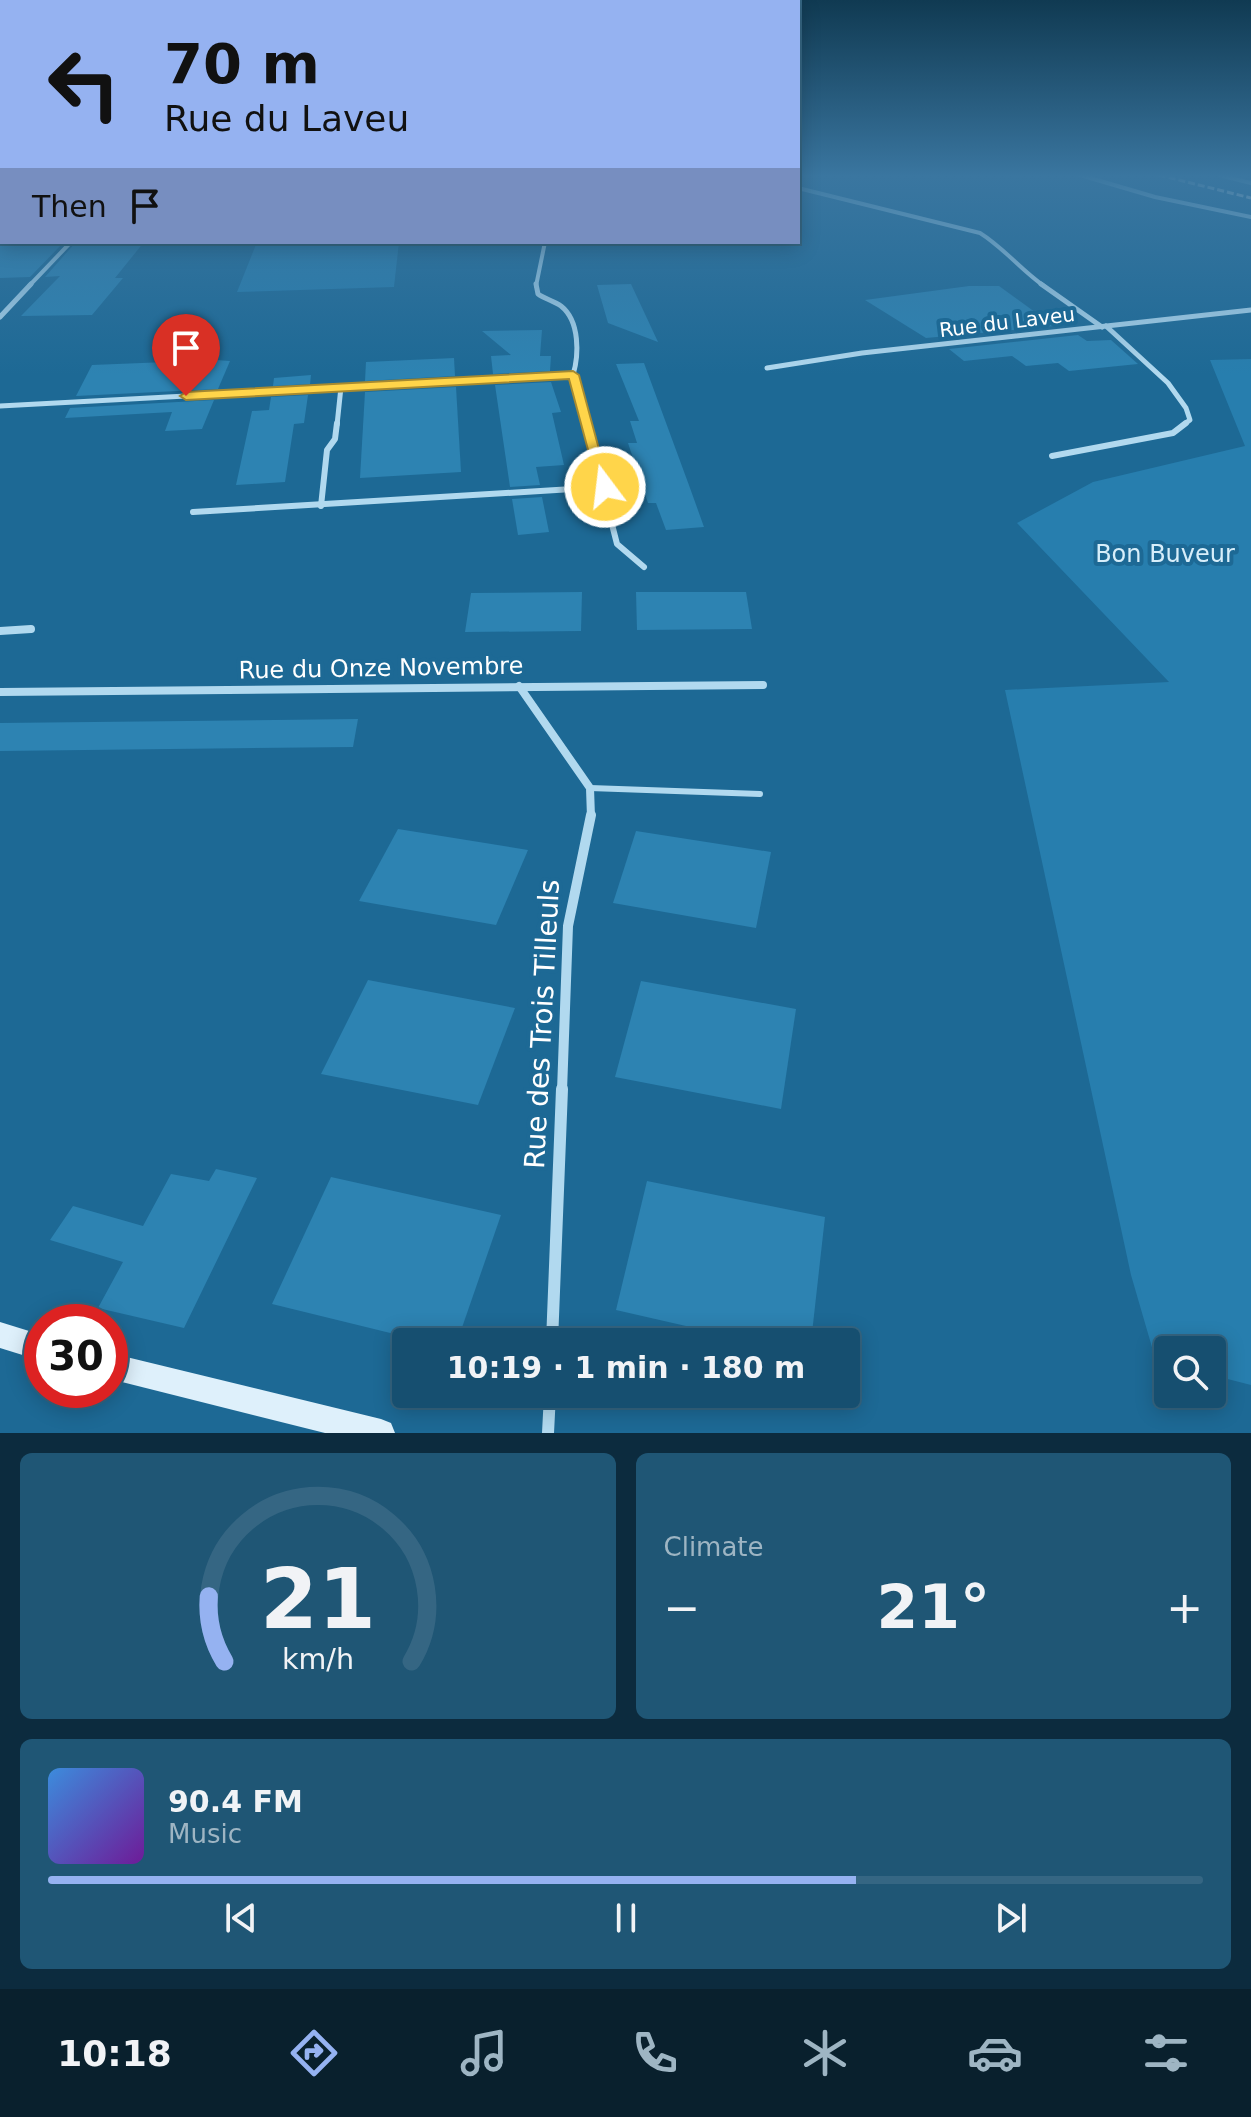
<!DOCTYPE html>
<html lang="en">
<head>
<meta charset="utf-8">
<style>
  :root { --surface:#164f70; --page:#1f5675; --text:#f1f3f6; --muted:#9eb5c3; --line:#356683; --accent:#95b2f1 }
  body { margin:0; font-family:"DejaVu Sans",sans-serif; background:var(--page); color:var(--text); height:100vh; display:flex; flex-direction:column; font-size:30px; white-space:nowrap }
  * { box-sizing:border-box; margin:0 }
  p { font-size:26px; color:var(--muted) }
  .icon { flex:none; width:44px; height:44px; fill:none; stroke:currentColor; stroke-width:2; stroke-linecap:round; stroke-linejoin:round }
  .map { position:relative; height:1433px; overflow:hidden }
  .sheet { display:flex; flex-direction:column; gap:20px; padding:20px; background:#0c2b3e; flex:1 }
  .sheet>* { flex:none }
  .top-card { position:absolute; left:0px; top:0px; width:800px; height:244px; box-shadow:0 4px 20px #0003,0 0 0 2px var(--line); background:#95b2f1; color:#111; overflow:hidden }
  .tools { position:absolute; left:1154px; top:1336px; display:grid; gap:16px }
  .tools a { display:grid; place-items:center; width:72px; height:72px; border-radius:8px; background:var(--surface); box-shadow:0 4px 20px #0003,0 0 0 2px var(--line); font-size:40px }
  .speed { position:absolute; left:24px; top:1304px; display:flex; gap:16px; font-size:40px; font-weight:700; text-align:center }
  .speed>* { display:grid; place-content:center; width:104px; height:104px; border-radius:50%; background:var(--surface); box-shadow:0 4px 20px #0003,0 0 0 2px var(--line); line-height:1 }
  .speed .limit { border:12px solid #d22; background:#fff; color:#111 }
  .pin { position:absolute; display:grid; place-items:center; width:68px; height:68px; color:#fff; margin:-82px -34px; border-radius:50% 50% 50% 0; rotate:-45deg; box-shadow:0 0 8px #0007 }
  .pin .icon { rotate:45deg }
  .me { position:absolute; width:88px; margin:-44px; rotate:345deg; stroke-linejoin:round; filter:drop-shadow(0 0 6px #0008) }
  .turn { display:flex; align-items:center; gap:28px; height:168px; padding:0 32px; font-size:36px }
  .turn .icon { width:104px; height:104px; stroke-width:2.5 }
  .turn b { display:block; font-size:56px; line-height:68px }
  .then { display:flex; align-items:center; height:76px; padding:0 32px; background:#0003; gap:16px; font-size:30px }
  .big { font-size:60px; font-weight:800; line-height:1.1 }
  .sheet .tile { flex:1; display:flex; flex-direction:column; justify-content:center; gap:12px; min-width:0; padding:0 28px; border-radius:12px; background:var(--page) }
  .sheet .dial { align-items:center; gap:0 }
  .dial svg { height:208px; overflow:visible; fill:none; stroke:var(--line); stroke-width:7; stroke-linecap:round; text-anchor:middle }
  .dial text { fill:var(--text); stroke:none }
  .song { display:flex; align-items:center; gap:24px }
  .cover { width:96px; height:96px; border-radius:12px; background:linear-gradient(135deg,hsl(210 70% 55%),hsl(280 70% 35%)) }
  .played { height:8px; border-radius:4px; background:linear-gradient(90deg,var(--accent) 70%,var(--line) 70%) }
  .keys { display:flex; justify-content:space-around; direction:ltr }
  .heat { display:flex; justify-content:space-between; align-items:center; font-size:44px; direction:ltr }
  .sheet .tiles { flex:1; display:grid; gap:20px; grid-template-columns:1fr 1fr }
  .tile:last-child { grid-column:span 2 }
  .trip { position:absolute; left:392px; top:1328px; width:468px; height:80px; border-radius:8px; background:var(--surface); box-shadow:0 4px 20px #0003,0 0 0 2px var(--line); font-weight:800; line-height:80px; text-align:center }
  .tab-bar { display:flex; height:128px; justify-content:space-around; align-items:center; background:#09202d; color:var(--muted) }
  .tab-bar .icon { width:56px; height:56px }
  .tab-bar .current { color:var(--accent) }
  .tab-bar b { font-size:36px; color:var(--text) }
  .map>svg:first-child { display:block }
  .green { fill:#277eae }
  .building { fill:#2d83b2 }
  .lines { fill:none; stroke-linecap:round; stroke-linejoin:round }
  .lane { stroke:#b1d9ef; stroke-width:6 }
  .street-far5 { stroke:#b1d9ef; stroke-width:4 }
  .street-far4 { stroke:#b1d9ef; stroke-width:5 }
  .street-far3 { stroke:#b1d9ef; stroke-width:6 }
  .street-far2 { stroke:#b1d9ef; stroke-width:8 }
  .street-far1 { stroke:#b1d9ef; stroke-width:10 }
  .street { stroke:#b1d9ef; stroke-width:12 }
  .secondary { fill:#def0fb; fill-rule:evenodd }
  .rail { stroke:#fff; stroke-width:3; stroke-dasharray:7 3; stroke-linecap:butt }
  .route { fill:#ffd54a; stroke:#a68a30; stroke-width:2 }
  .labels { text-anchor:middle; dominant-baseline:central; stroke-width:8; stroke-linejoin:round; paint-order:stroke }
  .far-street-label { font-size:20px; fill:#fff; stroke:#1d6995 }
  .park-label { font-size:24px; fill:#d7eefa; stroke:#1d6995 }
  .street-label { font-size:24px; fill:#fff; stroke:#1d6995 }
  .near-street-label { font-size:28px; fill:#fff; stroke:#1d6995 }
</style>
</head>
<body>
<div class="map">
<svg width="1251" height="1433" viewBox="0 0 1251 1433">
  <rect width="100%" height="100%" fill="#1d6995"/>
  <g class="green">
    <polygon points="257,242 399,242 394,287 237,292"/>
    <polygon points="1251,359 1251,1385 1212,1375 1212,1350 1168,1350 1168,1365 1156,1361 1131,1275 1005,690 1169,682 1017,523 1093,482 1245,446 1210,360"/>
  </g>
  <g class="building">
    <polygon points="0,242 64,242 30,277 0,278"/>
    <polygon points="76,242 144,242 115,278 123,278 92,315 21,316 60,276 45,277"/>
    <polygon points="631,284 658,342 608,323 597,285"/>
    <polygon points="969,286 999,286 1054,326 926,338 865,300"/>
    <polygon points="542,330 540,356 551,356 550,371 493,374 491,356 511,355 482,331"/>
    <polygon points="1078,335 1087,341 1111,340 1138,364 1069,371 1058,363 1026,366 1012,356 964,361 949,349"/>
    <polygon points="454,358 455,376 365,381 366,362"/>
    <polygon points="216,360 230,361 218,389 76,396 92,365"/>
    <polygon points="644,363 690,488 704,527 666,530 656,503 648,503 628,443 637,443 630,421 639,421 616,364"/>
    <polygon points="311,375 310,384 273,386 274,378"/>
    <polygon points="551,382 561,412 552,413 564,465 536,467 540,485 510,487 495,385"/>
    <polygon points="456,387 461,472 360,478 365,392"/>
    <polygon points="308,395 304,423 294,424 285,482 236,485 252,411 269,410 271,397"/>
    <polygon points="214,400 202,429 165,431 172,412 65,418 70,408"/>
    <polygon points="542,497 549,532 518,535 512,499"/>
    <polygon points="582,592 581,631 465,632 471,593"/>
    <polygon points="636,592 746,592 752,629 637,630"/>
    <polygon points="358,719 353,747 0,751 0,723"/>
    <polygon points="398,829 528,850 496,925 359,901"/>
    <polygon points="636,831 771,852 756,928 613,903"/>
    <polygon points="368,980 515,1008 478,1105 321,1074"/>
    <polygon points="641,981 796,1009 781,1109 615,1077"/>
    <polygon points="216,1169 257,1178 184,1328 98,1308 123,1262 50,1240 73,1206 143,1226 171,1174 209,1181"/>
    <polygon points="331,1177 501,1215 457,1342 427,1342 272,1304"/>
    <polygon points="647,1181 825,1217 811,1342 756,1342 616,1310"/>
  </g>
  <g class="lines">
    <polyline class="lane" points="590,788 760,794"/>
    <g class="street-far5">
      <polyline points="1080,175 1155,197 1251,217"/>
      <polyline points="1219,175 1251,183"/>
      <path d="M798,188L980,233C1004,248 1021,270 1044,286"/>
      <polyline points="29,286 71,242"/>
      <polyline points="536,286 545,242"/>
    </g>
    <g class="street-far4">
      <path d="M536,284L538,294C545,299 554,301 561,306C580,321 579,355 573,375"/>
      <polyline points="1041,284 1102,327"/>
      <polyline points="0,317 31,284"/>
      <polyline points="1106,326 1168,383 1186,408 1190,420 1183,425"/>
      <polyline points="767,368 862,353 1251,310"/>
      <polyline points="573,375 586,425"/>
      <polyline points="0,406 573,375"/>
      <polyline points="337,425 341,387"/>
    </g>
    <g class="street-far3">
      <polyline points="586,423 617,544 644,567"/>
      <polyline points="1052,456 1173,433 1186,423"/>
      <polyline points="321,506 327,450 335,439 337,423"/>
      <polyline points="193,512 605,487"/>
    </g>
    <g class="street-far2">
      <polyline points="0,631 31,629"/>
      <polyline points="519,686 590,788 591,817"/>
      <polyline points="0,692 763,685"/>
    </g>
    <polyline class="street-far1" points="562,1091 568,926 591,815"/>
    <g class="street">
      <polyline points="552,1342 562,1089"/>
      <polyline points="548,1433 550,1394"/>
    </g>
    <g class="secondary">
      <polygon points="0,1322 42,1335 42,1361 0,1348"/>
      <polygon points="110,1353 381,1419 391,1423 395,1433 325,1433 110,1379"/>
    </g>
    <polyline class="rail" points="1159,175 1251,198"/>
  </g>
  <linearGradient id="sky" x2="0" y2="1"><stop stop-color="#103a52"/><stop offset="0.47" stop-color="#3a76a0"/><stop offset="1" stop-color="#3a76a0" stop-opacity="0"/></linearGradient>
  <rect width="1251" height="375" fill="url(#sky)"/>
  <polygon class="route" points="573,371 579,375 610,490 598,487 569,379 186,400 180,396 186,392"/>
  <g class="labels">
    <g class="far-street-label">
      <text transform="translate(1007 322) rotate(-7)">Rue du Laveu</text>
    </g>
    <g class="park-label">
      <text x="1165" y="554">Bon Buveur</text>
    </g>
    <g class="street-label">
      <text transform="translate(381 668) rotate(-1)">Rue du Onze Novembre</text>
    </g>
    <g class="near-street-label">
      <text transform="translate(542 1024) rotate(-87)">Rue des Trois Tilleuls</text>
    </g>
  </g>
</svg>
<div class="tools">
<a><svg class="icon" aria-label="search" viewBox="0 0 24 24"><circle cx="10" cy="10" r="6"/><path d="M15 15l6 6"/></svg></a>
</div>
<div class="speed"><div class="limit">30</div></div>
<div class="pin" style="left:186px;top:396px;background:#d93025"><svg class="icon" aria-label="arrive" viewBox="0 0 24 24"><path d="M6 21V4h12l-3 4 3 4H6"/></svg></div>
<svg class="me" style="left:605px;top:487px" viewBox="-20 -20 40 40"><circle r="17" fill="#ffd54a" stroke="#fff" stroke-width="3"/><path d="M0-11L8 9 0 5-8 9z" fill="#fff"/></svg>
<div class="trip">10:19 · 1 min · 180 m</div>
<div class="top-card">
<div class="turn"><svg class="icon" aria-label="left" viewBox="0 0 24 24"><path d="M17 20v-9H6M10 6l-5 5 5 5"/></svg><div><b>70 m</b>Rue du Laveu</div></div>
<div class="then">Then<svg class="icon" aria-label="arrive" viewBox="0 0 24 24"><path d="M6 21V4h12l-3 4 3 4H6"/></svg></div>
</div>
</div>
<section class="sheet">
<div class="tiles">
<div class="tile dial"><svg viewBox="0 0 100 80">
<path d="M14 69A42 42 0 1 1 86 69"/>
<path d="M14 69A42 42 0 0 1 8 44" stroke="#95b2f1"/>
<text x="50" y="56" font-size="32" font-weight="700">21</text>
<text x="50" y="72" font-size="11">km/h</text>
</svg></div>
<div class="tile"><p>Climate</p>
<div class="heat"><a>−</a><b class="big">21°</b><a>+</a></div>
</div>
<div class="tile">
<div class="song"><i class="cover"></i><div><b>90.4 FM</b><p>Music</p></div></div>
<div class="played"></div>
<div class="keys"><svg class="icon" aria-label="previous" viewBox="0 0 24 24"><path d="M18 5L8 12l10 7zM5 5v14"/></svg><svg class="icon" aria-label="pause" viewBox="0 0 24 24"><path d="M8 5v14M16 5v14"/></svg><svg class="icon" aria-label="next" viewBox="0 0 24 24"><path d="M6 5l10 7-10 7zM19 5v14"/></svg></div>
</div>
</div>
</section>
<nav class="tab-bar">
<b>10:18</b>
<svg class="icon current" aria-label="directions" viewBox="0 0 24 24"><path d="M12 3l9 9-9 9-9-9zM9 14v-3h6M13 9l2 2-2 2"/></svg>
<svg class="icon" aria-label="music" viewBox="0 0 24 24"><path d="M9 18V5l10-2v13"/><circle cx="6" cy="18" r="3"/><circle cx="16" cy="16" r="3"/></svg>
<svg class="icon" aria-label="phone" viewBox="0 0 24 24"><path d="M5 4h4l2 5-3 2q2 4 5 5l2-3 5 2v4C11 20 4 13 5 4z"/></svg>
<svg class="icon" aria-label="climate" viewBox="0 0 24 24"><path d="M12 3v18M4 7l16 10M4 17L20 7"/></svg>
<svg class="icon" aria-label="car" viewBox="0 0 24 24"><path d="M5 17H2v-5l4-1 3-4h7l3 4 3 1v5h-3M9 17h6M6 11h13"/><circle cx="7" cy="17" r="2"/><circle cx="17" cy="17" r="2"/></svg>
<svg class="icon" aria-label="filters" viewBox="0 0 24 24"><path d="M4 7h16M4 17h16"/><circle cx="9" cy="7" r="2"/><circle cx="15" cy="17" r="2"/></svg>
</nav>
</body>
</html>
